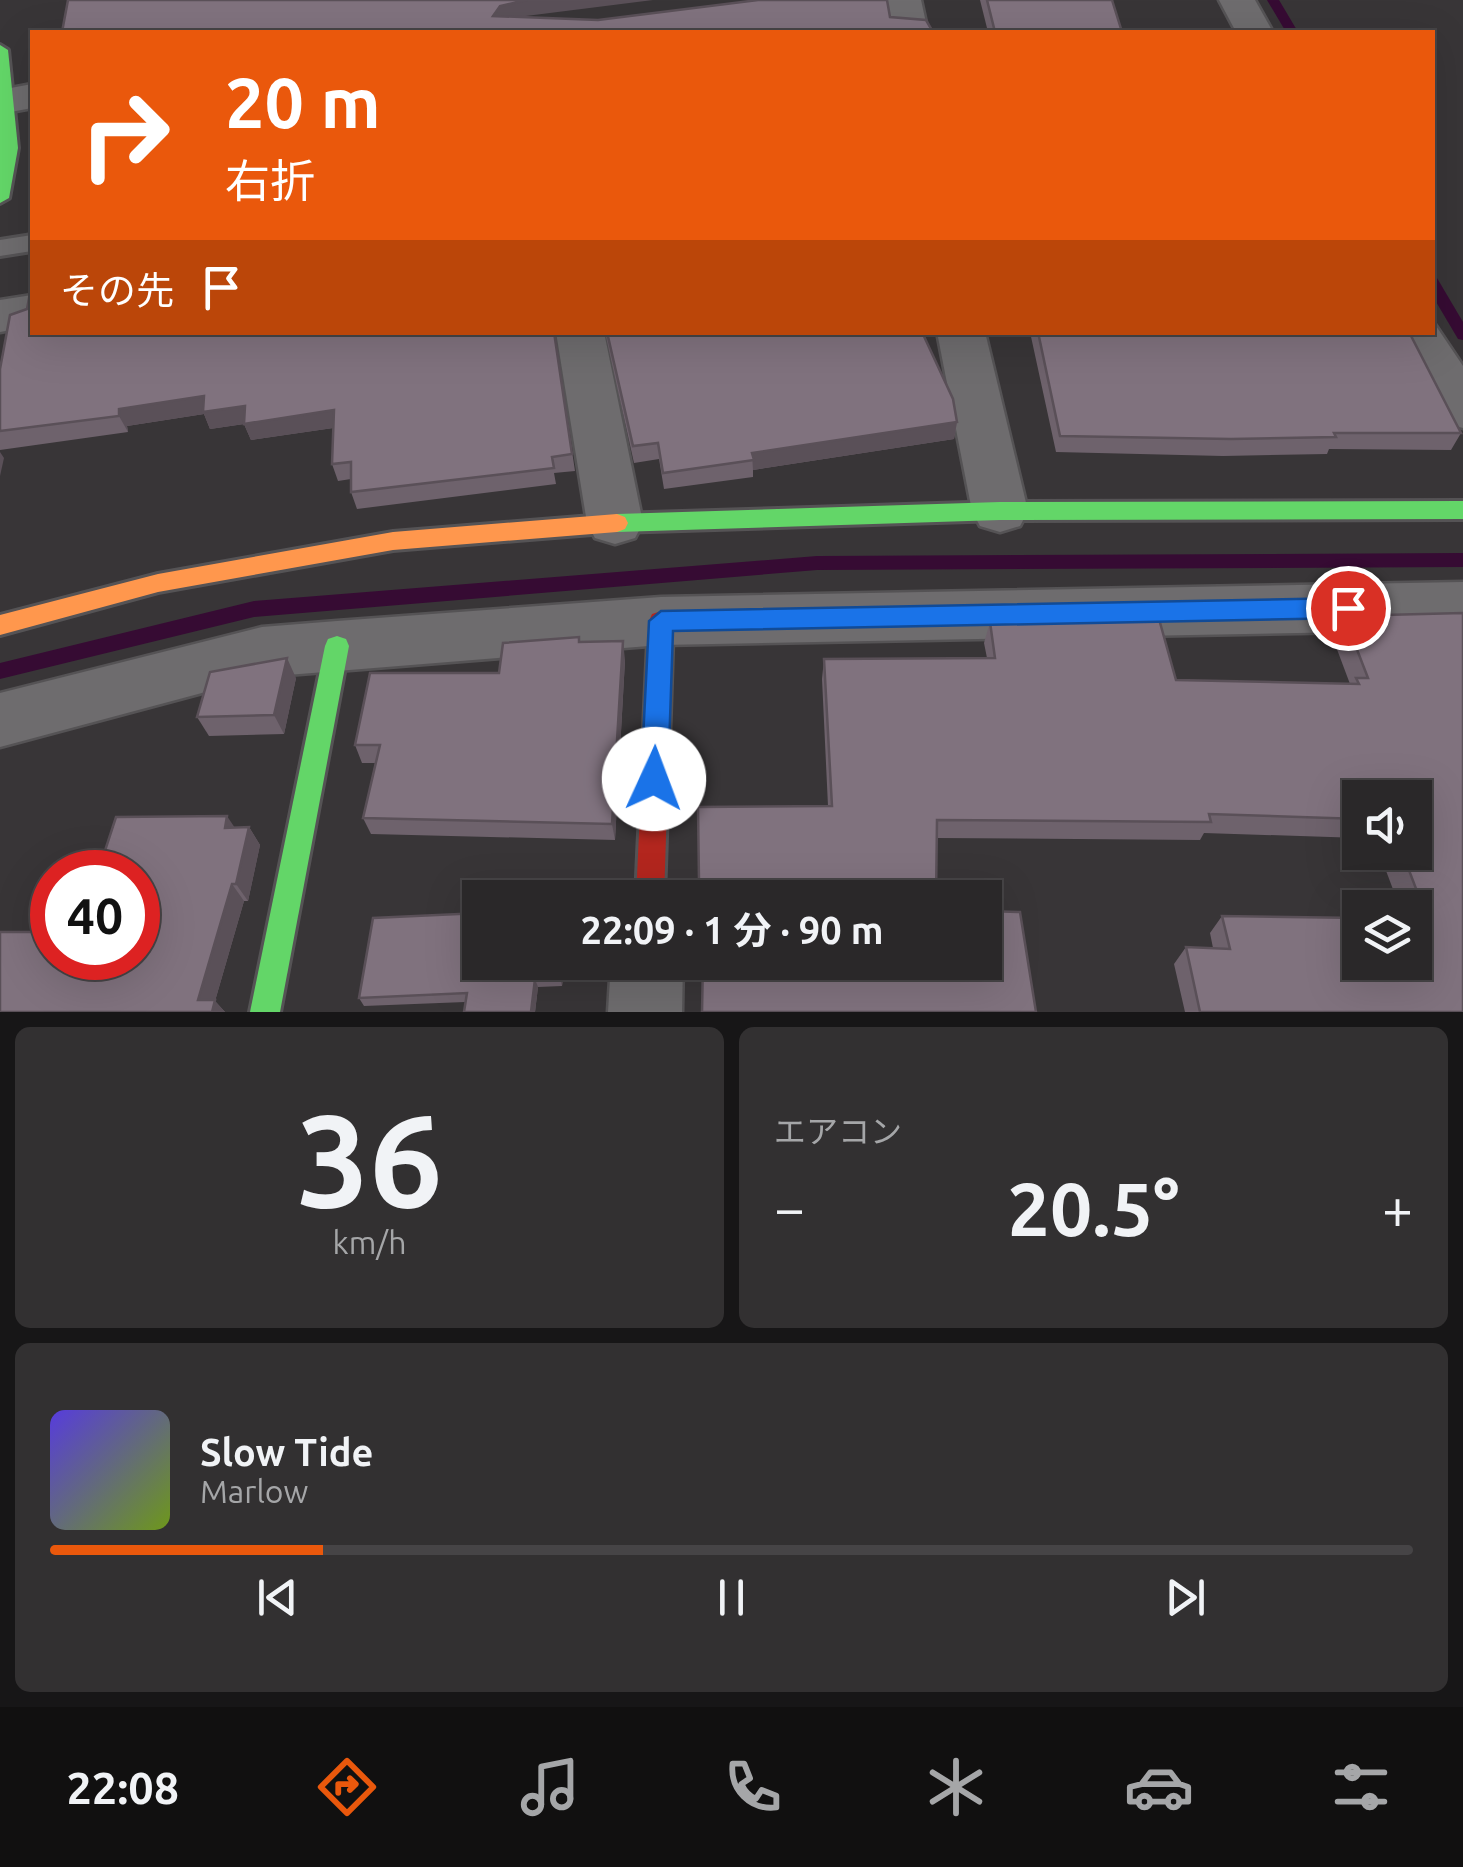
<!DOCTYPE html>
<html lang="ja">
<head>
<meta charset="utf-8">
<style>
  :root { --surface:#2a2829; --page:#323031; --text:#f1f3f6; --muted:#a5a6a8; --line:#464446; --accent:#ea580c }
  body { margin:0; font-family:Ubuntu,"Noto Sans JP",sans-serif; background:var(--page); color:var(--text); height:100vh; display:flex; flex-direction:column; font-size:38px; white-space:nowrap }
  * { box-sizing:border-box; margin:0 }
  p { font-size:32px; color:var(--muted) }
  .icon { flex:none; width:55px; height:55px; fill:none; stroke:currentColor; stroke-width:2; stroke-linecap:round; stroke-linejoin:round }
  .map { position:relative; height:1012px; overflow:hidden }
  .side { display:flex; flex-direction:column; gap:15px; padding:15px; background:#171617; flex:1 }
  .side>* { flex:none }
  .hud { position:absolute; left:30px; top:30px; width:1405px; height:305px; border-radius:0px; box-shadow:0 10px 40px #0002,0 0 0 2px var(--line); background:#ea580c; color:#fff; overflow:hidden }
  .buttons { position:absolute; left:1342px; top:780px; display:grid; gap:20px }
  .buttons a { display:grid; place-items:center; width:90px; height:90px; border-radius:0px; background:var(--surface); box-shadow:0 10px 40px #0002,0 0 0 2px var(--line); font-size:50px }
  .speed { position:absolute; left:30px; top:850px; display:flex; gap:20px; font-size:50px; font-weight:700; text-align:center }
  .speed>* { display:grid; place-content:center; width:130px; height:130px; border-radius:50%; background:var(--surface); box-shadow:0 10px 40px #0002,0 0 0 2px var(--line); line-height:1 }
  .speed .limit { border:15px solid #d22; background:#fff; color:#111 }
  .pin { position:absolute; display:grid; place-items:center; width:85px; height:85px; color:#fff; margin:-42px; border:5px solid #fff; border-radius:50%; box-shadow:0 2px 10px #0007 }
  .me { position:absolute; width:110px; margin:-55px; rotate:2deg; stroke-linejoin:round; filter:drop-shadow(0 0 8px #0008) }
  .turn { display:flex; align-items:center; gap:35px; height:210px; padding:0 30px; font-size:45px }
  .turn .icon { width:130px; height:130px; stroke-width:2.5 }
  .turn b { display:block; font-size:70px; line-height:85px }
  .then { display:flex; align-items:center; height:95px; padding:0 30px; background:#0003; gap:20px; font-size:38px }
  .big { font-size:75px; font-weight:700; line-height:1.1 }
  .side .card { flex:1; display:flex; flex-direction:column; justify-content:center; gap:15px; min-width:0; padding:0 35px; border-radius:15px; background:var(--page) }
  .side .dial { align-items:center; gap:0 }
  .dial b { font-size:130px; line-height:1 }
  .song { display:flex; align-items:center; gap:30px }
  .cover { width:120px; height:120px; border-radius:15px; background:linear-gradient(135deg,hsl(250 70% 55%),hsl(80 70% 35%)) }
  .played { height:10px; border-radius:5px; background:linear-gradient(90deg,var(--accent) 20%,var(--line) 20%) }
  .keys { display:flex; justify-content:space-around; direction:ltr }
  .heat { display:flex; justify-content:space-between; align-items:center; font-size:55px; direction:ltr }
  .side .tiles { flex:1; display:grid; gap:15px; grid-template-columns:1fr 1fr }
  .card:last-child { grid-column:span 2 }
  .trip { position:absolute; left:462px; top:880px; width:540px; height:100px; border-radius:0px; background:var(--surface); box-shadow:0 10px 40px #0002,0 0 0 2px var(--line); font-weight:700; line-height:100px; text-align:center }
  .dock { display:flex; height:160px; justify-content:space-around; align-items:center; background:#111010; color:var(--muted) }
  .dock .icon { width:70px; height:70px }
  .dock .current { color:var(--accent) }
  .dock b { font-size:45px; color:var(--text) }
  .map>svg:first-child { display:block }
  .lines { fill:none; stroke-linecap:round; stroke-linejoin:round }
  .stream { fill:#360b33; fill-rule:evenodd }
  .lane-casing { stroke:#555355; stroke-width:6 }
  .street-casing { stroke:#555355; stroke-width:5 }
  .fast-casing { stroke:#555355; stroke-width:6 }
  .slow-casing { stroke:#555355; stroke-width:6 }
  .jam-casing { stroke:#555355; stroke-width:6 }
  .lane { fill:#6e6c6e; fill-rule:evenodd }
  .street { fill:#6e6c6e; fill-rule:evenodd }
  .fast { fill:#63d668; fill-rule:evenodd }
  .slow { fill:#ff974d; fill-rule:evenodd }
  .jam { fill:#b3261e; fill-rule:evenodd }
  .wall { fill:#6e626c }
  .shaded-wall { fill:#5a5058 }
  .building { fill:#80727e; stroke:#5a5058; stroke-width:2.5 }
  .route { fill:#1a73e8; stroke:#114b97; stroke-width:2.5 }
</style>
</head>
<body>
<div class="map">
<svg width="1463" height="1012" viewBox="0 0 1463 1012">
  <rect width="100%" height="100%" fill="#383537"/>
  <g class="lines">
    <g class="stream">
      <polygon points="1267,0 1279,0 1298,32 1286,32"/>
      <polygon points="1432,276 1437,278 1463,322 1463,340 1458,339 1432,295"/>
      <polygon points="1463,553 1463,567 817,570 254,617 0,679 0,663 254,601 817,556"/>
    </g>
    <g class="lane-casing">
      <polygon id="lane" points="32,235 32,251 0,256 0,240"/>
    </g>
    <g class="street-casing">
      <g id="street">
        <polygon points="885,0 921,0 928,32 892,32"/>
        <polygon points="1219,0 1255,0 1273,32 1236,32"/>
        <polygon points="32,84 32,108 0,114 0,90"/>
        <polygon points="32,295 32,326 0,332 0,300"/>
        <polygon points="1432,320 1463,366 1463,428 1445,423 1395,332 1432,332"/>
        <polygon points="556,332 604,332 643,523 635,538 615,544 595,538 587,523"/>
        <polygon points="937,332 985,332 1028,511 1020,526 1000,532 980,526 972,511"/>
        <polygon points="1463,582 1463,630 661,645 337,671 262,677 0,747 0,693 262,627 337,621 661,597"/>
        <polygon points="611,962 683,962 682,1012 608,1012"/>
      </g>
    </g>
    <g class="fast-casing">
      <g id="fast">
        <polygon points="0,45 8,50 18,148 9,198 0,203"/>
        <polygon points="1463,501 1463,519 1000,520 617,532 609,529 606,523 609,517 617,514 1000,502"/>
        <polygon points="337,636 346,639 349,646 280,1012 250,1012 325,646 328,639"/>
      </g>
    </g>
    <g class="slow-casing">
      <polygon id="slow" points="617,514 625,517 628,523 625,529 617,532 393,550 158,592 0,635 0,615 158,574 393,532"/>
    </g>
    <g class="jam-casing">
      <polygon id="jam" points="661,611 670,614 673,621 664,898 636,898 649,621 652,614"/>
    </g>
    <use href="#lane" class="lane"/>
    <use href="#street" class="street"/>
    <use href="#fast" class="fast"/>
    <use href="#slow" class="slow"/>
    <use href="#jam" class="jam"/>
  </g>
  <g class="wall">
    <polygon points="980,0 1112,0 1122,32 988,32"/>
    <polygon points="27,309 554,332 575,471 554,473 556,484 357,509 351,492 351,479 338,481 332,464 333,428 251,440 244,424 210,429 204,414 127,426 128,432 0,450 0,369"/>
    <polygon points="605,332 922,332 957,422 954,439 753,470 753,477 664,489 659,459 634,463"/>
    <polygon points="1030,332 1409,332 1461,433 1451,450 1329,449 1327,454 1223,456 1056,452"/>
    <polygon points="1463,613 1463,1012 1185,1012 1174,964 1186,947 1213,948 1210,933 1222,916 1415,962 1415,908 1400,908 1379,852 1415,852 1415,798 1360,798 1360,838 1204,833 1200,840 937,838 936,898 700,898 698,807 828,806 822,679 824,659 987,658 984,643 990,622 1176,680 1350,684 1332,636 1344,616"/>
    <polygon points="579,637 580,642 625,660 615,840 371,834 363,818 375,763 362,763 355,745 499,673"/>
    <polygon points="296,678 284,734 209,736 197,717"/>
    <polygon points="234,827 249,827 260,845 248,901 244,901 215,1001 225,1012 0,1012 52,958"/>
    <polygon points="480,962 565,962 562,986 538,987 535,1012 464,1012 465,1002 364,1006 359,998"/>
  </g>
  <g class="shaded-wall">
    <polygon points="527,0 653,0 518,17 493,16 500,6"/>
    <polygon points="204,396 245,406 334,410 340,427 251,440 244,424 210,429 204,414 127,426 128,432 119,416 119,409"/>
    <polygon points="957,422 954,439 753,470 752,453"/>
    <polygon points="0,452 4,458 0,476"/>
    <polygon points="623,641 625,660 615,840 612,824"/>
    <polygon points="287,658 296,678 284,734 274,715"/>
    <polygon points="227,816 239,834 225,828"/>
    <polygon points="249,827 260,845 248,901 236,884"/>
    <polygon points="232,884 244,901 215,1001 225,1012 209,1012 198,1000"/>
    <polygon points="562,962 565,962 562,986 560,978"/>
    <polygon points="535,979 538,987 535,1012 531,1012"/>
  </g>
  <g class="building">
    <polygon points="68,0 527,0 500,6 493,16 598,20 758,0 887,0 890,17 926,20 933,32 62,32"/>
    <polygon points="987,0 1112,0 1122,32 995,32"/>
    <polygon points="32,282 32,332 554,332 572,454 552,457 554,468 351,492 351,462 332,464 334,410 244,424 245,406 203,412 204,396 119,409 119,416 0,431 0,369 10,315 27,309"/>
    <polygon points="607,332 922,332 953,399 957,422 752,453 754,460 663,473 658,443 633,446"/>
    <polygon points="1038,332 1409,332 1461,433 1334,433 1336,437 1231,439 1060,436"/>
    <polygon points="1463,613 1463,1012 1200,1012 1186,947 1230,949 1222,916 1360,918 1360,962 1415,962 1415,919 1428,920 1402,852 1415,852 1415,798 1360,798 1360,819 1209,814 1211,822 937,820 936,898 705,898 706,881 699,882 698,807 832,806 824,659 995,658 990,622 1159,619 1176,680 1359,684 1356,678 1368,678 1344,616"/>
    <polygon points="579,637 579,642 623,641 612,824 363,818 380,745 355,745 370,673 499,673 503,643"/>
    <polygon points="287,658 274,715 197,717 210,672"/>
    <polygon points="227,816 225,828 249,827 236,884 232,884 198,1000 215,1000 212,1012 0,1012 0,932 52,932 52,958 138,958 138,872 98,872 116,817"/>
    <polygon points="985,911 1020,912 1036,1012 702,1012 703,962 985,962"/>
    <polygon points="480,913 480,962 562,962 560,978 535,979 531,1012 464,1012 467,993 359,998 373,918"/>
  </g>
  <polygon class="route" points="1348,598 1361,608 1348,618 673,631 668,779 664,787 654,791 645,787 641,779 649,621 661,611"/>
</svg>
<div class="buttons">
<a><svg class="icon" aria-label="sound" viewBox="0 0 24 24"><path d="M4 9h4l5-4v14l-5-4H4zM17 9q2 3 0 6"/></svg></a>
<a><svg class="icon" aria-label="layers" viewBox="0 0 24 24"><path d="M12 4l9 5-9 5-9-5zM3 14l9 5 9-5"/></svg></a>
</div>
<div class="speed"><div class="limit">40</div></div>
<div class="pin" style="left:1348px;top:608px;background:#d93025"><svg class="icon" aria-label="arrive" viewBox="0 0 24 24"><path d="M6 21V4h12l-3 4 3 4H6"/></svg></div>
<svg class="me" style="left:654px;top:779px" viewBox="-20 -20 40 40"><circle r="19" fill="#fff"/><path d="M0-13L10 11 0 6-10 11z" fill="#1a73e8"/></svg>
<div class="trip">22:09 · 1 分 · 90 m</div>
<div class="hud">
<div class="turn"><svg class="icon" aria-label="right" viewBox="0 0 24 24"><path d="M7 20v-9h11M14 6l5 5-5 5"/></svg><div><b>20 m</b>右折</div></div>
<div class="then">その先<svg class="icon" aria-label="arrive" viewBox="0 0 24 24"><path d="M6 21V4h12l-3 4 3 4H6"/></svg></div>
</div>
</div>
<section class="side">
<div class="tiles">
<div class="card dial"><b>36</b><p>km/h</p></div>
<div class="card"><p>エアコン</p>
<div class="heat"><a>−</a><b class="big">20.5°</b><a>+</a></div>
</div>
<div class="card">
<div class="song"><i class="cover"></i><div><b>Slow Tide</b><p>Marlow</p></div></div>
<div class="played"></div>
<div class="keys"><svg class="icon" aria-label="previous" viewBox="0 0 24 24"><path d="M18 5L8 12l10 7zM5 5v14"/></svg><svg class="icon" aria-label="pause" viewBox="0 0 24 24"><path d="M8 5v14M16 5v14"/></svg><svg class="icon" aria-label="next" viewBox="0 0 24 24"><path d="M6 5l10 7-10 7zM19 5v14"/></svg></div>
</div>
</div>
</section>
<nav class="dock">
<b>22:08</b>
<svg class="icon current" aria-label="directions" viewBox="0 0 24 24"><path d="M12 3l9 9-9 9-9-9zM9 14v-3h6M13 9l2 2-2 2"/></svg>
<svg class="icon" aria-label="music" viewBox="0 0 24 24"><path d="M9 18V5l10-2v13"/><circle cx="6" cy="18" r="3"/><circle cx="16" cy="16" r="3"/></svg>
<svg class="icon" aria-label="phone" viewBox="0 0 24 24"><path d="M5 4h4l2 5-3 2q2 4 5 5l2-3 5 2v4C11 20 4 13 5 4z"/></svg>
<svg class="icon" aria-label="climate" viewBox="0 0 24 24"><path d="M12 3v18M4 7l16 10M4 17L20 7"/></svg>
<svg class="icon" aria-label="car" viewBox="0 0 24 24"><path d="M5 17H2v-5l4-1 3-4h7l3 4 3 1v5h-3M9 17h6M6 11h13"/><circle cx="7" cy="17" r="2"/><circle cx="17" cy="17" r="2"/></svg>
<svg class="icon" aria-label="filters" viewBox="0 0 24 24"><path d="M4 7h16M4 17h16"/><circle cx="9" cy="7" r="2"/><circle cx="15" cy="17" r="2"/></svg>
</nav>
</body>
</html>
